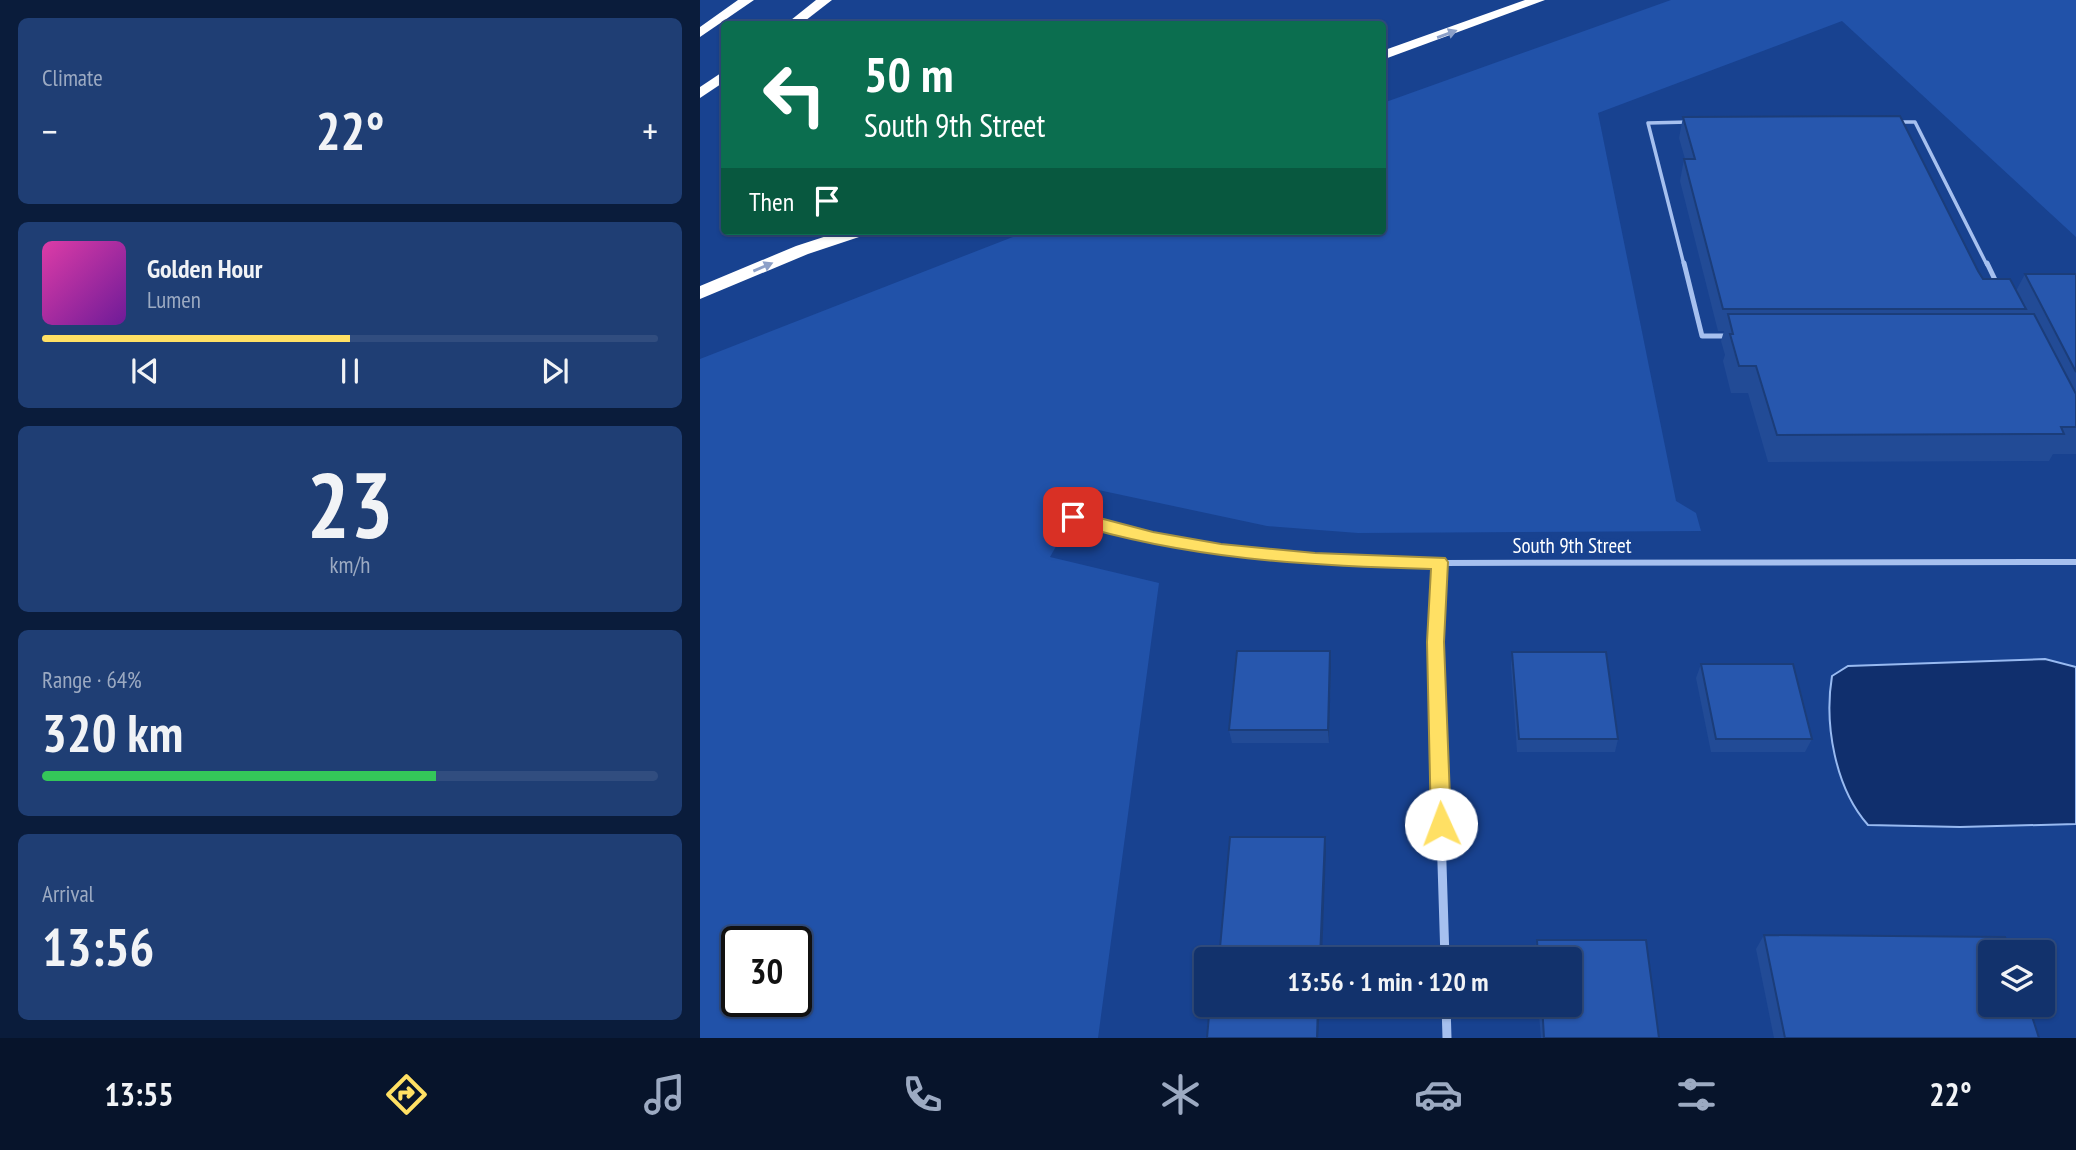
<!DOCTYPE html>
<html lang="en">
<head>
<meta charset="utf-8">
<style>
  :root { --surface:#12326c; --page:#1f3e74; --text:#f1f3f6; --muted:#9caac2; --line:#314d7f; --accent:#ffe064 }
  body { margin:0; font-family:"PT Sans Narrow",sans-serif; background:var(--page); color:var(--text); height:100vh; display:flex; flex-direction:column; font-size:26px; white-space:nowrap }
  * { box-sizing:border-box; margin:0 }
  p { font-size:23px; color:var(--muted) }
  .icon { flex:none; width:38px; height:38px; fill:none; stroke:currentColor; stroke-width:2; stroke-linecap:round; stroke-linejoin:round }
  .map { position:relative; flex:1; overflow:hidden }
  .drawer { display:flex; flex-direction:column; gap:18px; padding:18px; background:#0a1c3b; width:700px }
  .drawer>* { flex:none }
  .banner { position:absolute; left:21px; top:21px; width:665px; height:214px; border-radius:7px; box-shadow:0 2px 5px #0004,0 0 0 2px var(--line); background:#0b6e4f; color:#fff; overflow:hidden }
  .controls { position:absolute; left:1278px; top:940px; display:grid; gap:14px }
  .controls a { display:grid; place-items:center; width:77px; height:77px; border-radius:7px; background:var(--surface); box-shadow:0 2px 5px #0004,0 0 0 2px var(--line); font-size:35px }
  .speed { position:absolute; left:21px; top:926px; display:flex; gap:14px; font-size:35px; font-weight:700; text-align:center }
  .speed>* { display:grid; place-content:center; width:91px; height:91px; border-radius:50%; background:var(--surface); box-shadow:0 2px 5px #0004,0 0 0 2px var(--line); line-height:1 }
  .speed .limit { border:4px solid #111; border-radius:10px; background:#fff; color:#111 }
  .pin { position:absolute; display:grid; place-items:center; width:60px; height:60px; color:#fff; margin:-30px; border-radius:14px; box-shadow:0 4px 10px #0006 }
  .me { position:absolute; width:77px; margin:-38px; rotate:358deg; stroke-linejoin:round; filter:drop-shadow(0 0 5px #0008) }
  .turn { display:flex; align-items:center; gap:24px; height:147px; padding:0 28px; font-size:32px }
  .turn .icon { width:91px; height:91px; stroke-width:2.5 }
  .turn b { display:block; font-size:49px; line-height:60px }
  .then { display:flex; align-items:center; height:66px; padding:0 28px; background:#0003; gap:14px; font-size:26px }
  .big { font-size:52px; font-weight:700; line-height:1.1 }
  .drawer .widget { flex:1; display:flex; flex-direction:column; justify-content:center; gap:10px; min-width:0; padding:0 24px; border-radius:10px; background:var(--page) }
  .drawer .dial { align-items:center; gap:0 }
  .dial b { font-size:91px; line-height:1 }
  .song { display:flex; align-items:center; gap:21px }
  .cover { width:84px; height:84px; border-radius:10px; background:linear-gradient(135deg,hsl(320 70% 55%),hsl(280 70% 35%)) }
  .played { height:7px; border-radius:4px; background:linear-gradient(90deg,var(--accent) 50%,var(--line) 50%) }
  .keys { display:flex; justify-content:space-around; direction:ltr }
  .heat { display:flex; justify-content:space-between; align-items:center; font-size:38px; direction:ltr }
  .charge { height:10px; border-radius:5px; background:linear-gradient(90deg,#34c759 64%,var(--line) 0) }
  .trip { position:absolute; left:494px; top:947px; width:388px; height:70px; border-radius:7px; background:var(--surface); box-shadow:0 2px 5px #0004,0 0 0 2px var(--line); font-weight:700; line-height:70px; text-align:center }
  .dock { display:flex; height:112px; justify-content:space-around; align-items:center; background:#07142b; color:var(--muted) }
  .dock .icon { width:49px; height:49px }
  .dock .active { color:var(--accent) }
  .dock b { font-size:32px; color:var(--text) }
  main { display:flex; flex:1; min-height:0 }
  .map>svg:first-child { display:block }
  .green { fill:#2152a9; fill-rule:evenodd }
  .water { fill:#102f6d; stroke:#98baf1; stroke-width:2 }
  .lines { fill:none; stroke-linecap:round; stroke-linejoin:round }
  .service-far1 { stroke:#a6c0ef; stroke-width:3.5 }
  .service { stroke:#a6c0ef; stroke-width:5 }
  .minor-far1 { stroke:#a6c0ef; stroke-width:6 }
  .minor { stroke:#a6c0ef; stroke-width:9 }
  .motorway { fill:#fff; fill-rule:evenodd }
  .wall { fill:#224b96 }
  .shaded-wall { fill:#1b3d7a }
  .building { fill:#2757ae; stroke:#1b3d7a; stroke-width:2 }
  .oneway { fill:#8ca0c8 }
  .route { fill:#ffe064; stroke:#a69241; stroke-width:2 }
  .labels { text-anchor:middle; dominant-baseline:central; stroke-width:7; stroke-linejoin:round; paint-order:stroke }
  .street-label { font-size:21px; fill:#fff; stroke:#184290 }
</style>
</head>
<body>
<main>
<section class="drawer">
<div class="widget"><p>Climate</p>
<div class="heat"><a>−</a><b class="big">22°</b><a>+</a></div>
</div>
<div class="widget">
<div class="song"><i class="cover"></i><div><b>Golden Hour</b><p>Lumen</p></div></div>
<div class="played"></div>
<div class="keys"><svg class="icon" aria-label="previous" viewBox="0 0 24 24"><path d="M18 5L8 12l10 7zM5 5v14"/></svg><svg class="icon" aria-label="pause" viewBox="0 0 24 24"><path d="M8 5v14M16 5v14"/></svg><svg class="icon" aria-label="next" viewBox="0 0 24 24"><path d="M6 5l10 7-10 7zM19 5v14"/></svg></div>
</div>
<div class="widget dial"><b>23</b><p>km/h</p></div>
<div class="widget"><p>Range · 64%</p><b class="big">320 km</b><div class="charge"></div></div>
<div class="widget"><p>Arrival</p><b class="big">13:56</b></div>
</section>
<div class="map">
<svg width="1376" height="1038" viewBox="0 0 1376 1038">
  <rect width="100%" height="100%" fill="#184290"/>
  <path class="green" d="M971,0H1376V237L1142,21L898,113L976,501L996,513L1001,531L658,533L567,526L389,488L350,557L459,583L398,1038H0V359L328,231H682L683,103ZM37,942H96V1001H37Z"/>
  <path class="water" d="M1345,659L1376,667V824L1260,827L1168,825C1135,788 1124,724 1132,676L1148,666Z"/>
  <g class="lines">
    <g class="service-far1">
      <polyline points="1198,122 1215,122 1287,265"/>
      <polyline points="984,265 948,123 989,122"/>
    </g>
    <g class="service">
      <polyline points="984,263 1002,336 1030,336"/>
      <polyline points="1287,263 1298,286"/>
    </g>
    <g class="minor-far1">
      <polyline points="373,517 453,538 521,550 615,560 740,563 1376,562"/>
      <polyline points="737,604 740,563"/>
    </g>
    <g class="minor">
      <polyline points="738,602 735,642 745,959"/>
      <polyline points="746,1004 747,1038"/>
    </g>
    <g class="motorway">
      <polygon points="38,0 54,0 0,37 0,27"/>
      <polygon points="116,0 132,0 101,24 86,24"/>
      <polygon points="825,0 845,0 682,60 682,51"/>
      <polygon points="24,71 24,82 0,98 0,87"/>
      <polygon points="142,231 167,231 165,235 108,254 0,299 0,286 96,246"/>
    </g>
  </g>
  <g class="wall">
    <polygon points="983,117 1278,271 1283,279 1316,291 1325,274 1376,274 1376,454 1353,454 1349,461 1068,462 1048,393 1031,393 1023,361 1025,355 1021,341 1024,331 1018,331 980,181 984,159 985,159 979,138"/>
    <polygon points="812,652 918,739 915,752 817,752 811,666"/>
    <polygon points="1001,664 1112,739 1105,752 1011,752 996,678"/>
    <polygon points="631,665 629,743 532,743 529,730"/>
    <polygon points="1064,935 1339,1038 1074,1038 1056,949"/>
    <polygon points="837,940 946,940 959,1038 841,1038 838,1004 870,1004 870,959 835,959 834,951"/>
  </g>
  <g class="shaded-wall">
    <polygon points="630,651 631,665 629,743 628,730"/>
    <polygon points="625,837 626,850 622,959 620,959"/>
    <polygon points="618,1004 620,1004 618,1038 617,1038"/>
  </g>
  <g class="building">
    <polygon points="1200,116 1278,271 1283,279 1310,279 1326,309 1023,309 984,159 995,159 983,117"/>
    <polygon points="1325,274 1376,274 1376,372"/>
    <polygon points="1028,314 1334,314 1376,394 1376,427 1361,427 1364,434 1077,435 1056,366 1039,366 1030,334 1033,334"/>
    <polygon points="537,651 630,651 628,730 529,730"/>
    <polygon points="812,652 906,652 918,739 819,739"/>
    <polygon points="1001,664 1093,664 1112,739 1016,739"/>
    <polygon points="530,837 625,837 620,959 519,959"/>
    <polygon points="1064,935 1305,937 1310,952 1290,952 1290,1004 1328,1004 1339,1038 1085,1038"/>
    <polygon points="837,940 946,940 959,1038 844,1038 842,1004 870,1004 870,959 838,959"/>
    <polygon points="510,1004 618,1004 617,1038 507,1038"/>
  </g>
  <defs><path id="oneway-solid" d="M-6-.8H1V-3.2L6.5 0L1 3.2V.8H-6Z" transform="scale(1.75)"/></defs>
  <g class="oneway">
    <use href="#oneway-solid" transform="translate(747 34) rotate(-20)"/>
    <use href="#oneway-solid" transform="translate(63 267) rotate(-23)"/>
  </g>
  <path class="route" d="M373,511L453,532L521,544L615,553L745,558L748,562L744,642L751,824L748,830L741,833L734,830L731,824L727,642L731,569C607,566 487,559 367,522L365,517Z"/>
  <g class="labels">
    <g class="street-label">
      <text x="872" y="545">South 9th Street</text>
    </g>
  </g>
</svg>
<div class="controls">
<a><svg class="icon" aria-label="layers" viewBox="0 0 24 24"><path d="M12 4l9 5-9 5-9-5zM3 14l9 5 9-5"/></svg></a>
</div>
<div class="speed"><div class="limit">30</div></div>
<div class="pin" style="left:373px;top:517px;background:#d93025"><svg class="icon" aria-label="arrive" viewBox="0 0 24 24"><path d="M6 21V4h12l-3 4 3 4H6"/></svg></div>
<svg class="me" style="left:741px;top:824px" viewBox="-20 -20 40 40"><circle r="19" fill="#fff"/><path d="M0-13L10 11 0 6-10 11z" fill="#ffe064"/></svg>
<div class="trip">13:56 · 1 min · 120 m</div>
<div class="banner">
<div class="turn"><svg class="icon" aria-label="left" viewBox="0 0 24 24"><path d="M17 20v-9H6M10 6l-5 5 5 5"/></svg><div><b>50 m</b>South 9th Street</div></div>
<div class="then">Then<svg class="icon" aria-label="arrive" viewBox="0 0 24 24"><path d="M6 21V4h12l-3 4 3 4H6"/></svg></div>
</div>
</div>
</main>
<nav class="dock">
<b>13:55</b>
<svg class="icon active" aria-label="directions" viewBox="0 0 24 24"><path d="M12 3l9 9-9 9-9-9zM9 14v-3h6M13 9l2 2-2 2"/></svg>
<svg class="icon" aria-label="music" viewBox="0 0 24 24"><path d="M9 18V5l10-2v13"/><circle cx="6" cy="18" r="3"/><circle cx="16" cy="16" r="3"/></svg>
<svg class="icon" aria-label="phone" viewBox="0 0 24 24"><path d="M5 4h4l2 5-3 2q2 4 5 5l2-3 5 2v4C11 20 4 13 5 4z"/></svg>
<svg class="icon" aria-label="climate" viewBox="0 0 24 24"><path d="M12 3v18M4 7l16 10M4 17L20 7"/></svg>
<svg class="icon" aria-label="car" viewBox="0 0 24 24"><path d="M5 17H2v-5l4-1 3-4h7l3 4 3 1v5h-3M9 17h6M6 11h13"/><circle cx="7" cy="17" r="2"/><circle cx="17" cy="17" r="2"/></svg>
<svg class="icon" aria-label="filters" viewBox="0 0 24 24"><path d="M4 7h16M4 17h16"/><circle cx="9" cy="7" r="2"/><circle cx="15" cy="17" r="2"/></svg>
<b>22°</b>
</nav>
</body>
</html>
